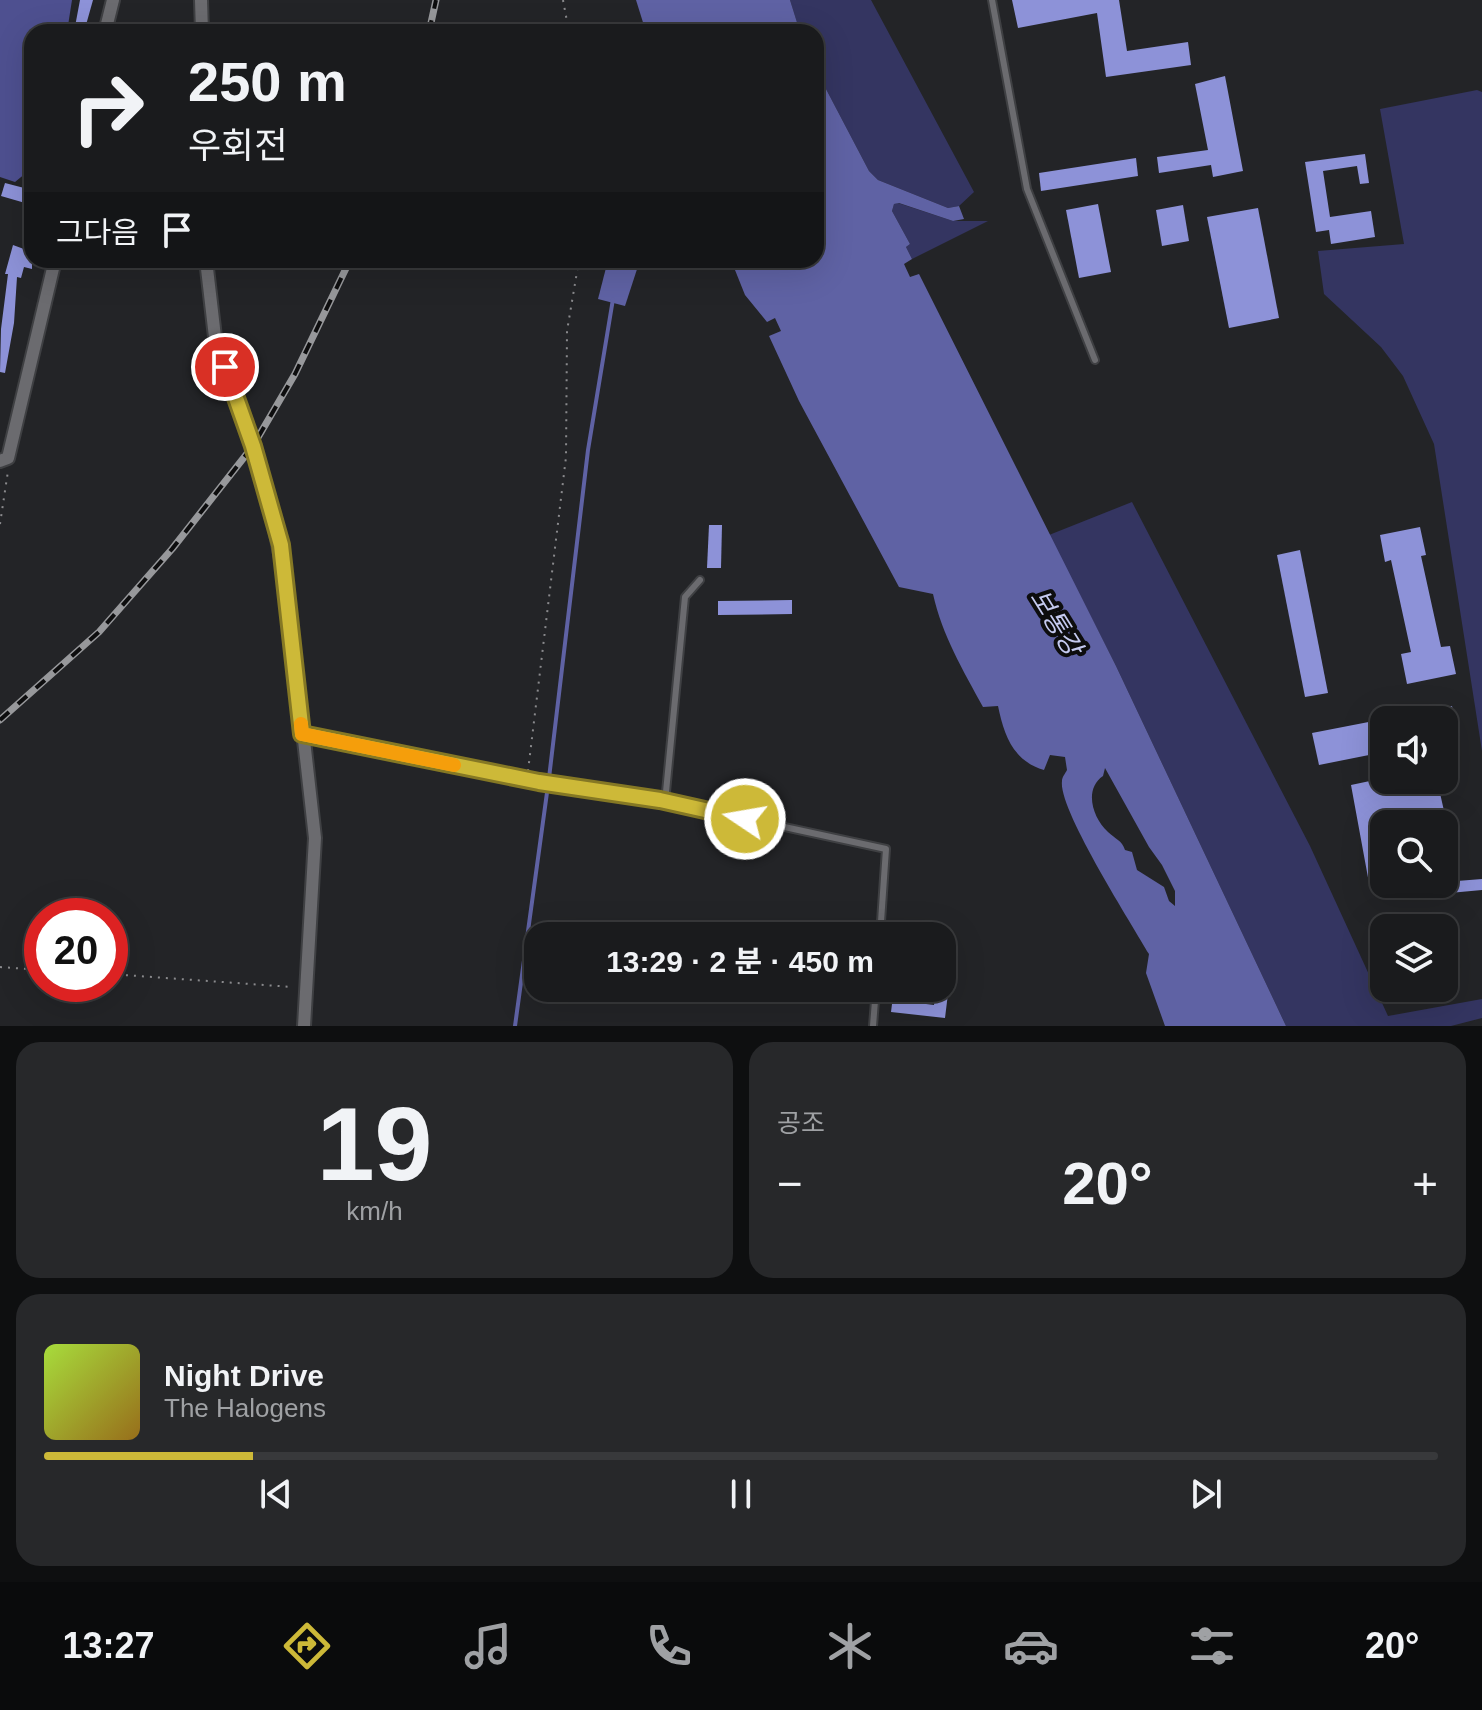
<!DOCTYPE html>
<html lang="ko">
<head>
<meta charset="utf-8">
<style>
  :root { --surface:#1a1b1d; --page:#27282a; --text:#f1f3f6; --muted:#9fa1a4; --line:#38393b; --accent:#cdb938 }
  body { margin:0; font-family:Helvetica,"Noto Sans KR",sans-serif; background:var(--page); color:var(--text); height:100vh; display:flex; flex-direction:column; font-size:30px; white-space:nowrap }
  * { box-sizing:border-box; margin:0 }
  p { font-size:26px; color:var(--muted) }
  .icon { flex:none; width:44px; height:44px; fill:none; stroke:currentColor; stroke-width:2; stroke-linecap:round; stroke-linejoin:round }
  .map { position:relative; height:1026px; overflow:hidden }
  .drawer { display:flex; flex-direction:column; gap:16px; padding:16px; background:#0e0f10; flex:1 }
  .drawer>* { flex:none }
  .banner { position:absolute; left:24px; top:24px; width:800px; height:244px; border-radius:24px; box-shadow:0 8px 32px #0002,0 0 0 2px var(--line); background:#1a1b1d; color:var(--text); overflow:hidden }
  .controls { position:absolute; left:1370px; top:706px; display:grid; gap:16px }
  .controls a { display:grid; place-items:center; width:88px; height:88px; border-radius:16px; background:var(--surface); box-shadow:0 8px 32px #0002,0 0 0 2px var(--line); font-size:40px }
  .speed { position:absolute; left:24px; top:898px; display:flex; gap:16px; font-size:40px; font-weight:700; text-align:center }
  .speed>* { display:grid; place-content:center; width:104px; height:104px; border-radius:50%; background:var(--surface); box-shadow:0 8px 32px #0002,0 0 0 2px var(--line); line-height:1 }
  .speed .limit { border:12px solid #d22; background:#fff; color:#111 }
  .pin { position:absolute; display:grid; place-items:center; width:68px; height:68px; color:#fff; margin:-34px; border:4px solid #fff; border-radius:50%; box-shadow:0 2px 8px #0007 }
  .me { position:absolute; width:88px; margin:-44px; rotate:282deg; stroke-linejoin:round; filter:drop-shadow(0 0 6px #0008) }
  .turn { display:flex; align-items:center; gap:28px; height:168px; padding:0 32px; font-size:36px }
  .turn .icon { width:104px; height:104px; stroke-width:2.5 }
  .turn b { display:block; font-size:56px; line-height:68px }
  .then { display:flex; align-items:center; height:76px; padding:0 32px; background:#0003; gap:16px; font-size:30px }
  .big { font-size:60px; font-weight:700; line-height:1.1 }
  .drawer .card { flex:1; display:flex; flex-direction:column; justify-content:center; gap:12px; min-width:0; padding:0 28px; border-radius:24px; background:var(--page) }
  .drawer .dial { align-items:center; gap:0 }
  .dial b { font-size:104px; line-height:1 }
  .song { display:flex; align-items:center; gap:24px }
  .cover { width:96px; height:96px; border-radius:12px; background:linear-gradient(135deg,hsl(80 70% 55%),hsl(40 70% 35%)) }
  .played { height:8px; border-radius:4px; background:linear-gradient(90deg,var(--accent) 15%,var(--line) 15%) }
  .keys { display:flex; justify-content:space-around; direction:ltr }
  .heat { display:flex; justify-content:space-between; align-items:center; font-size:44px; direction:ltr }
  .drawer .tiles { flex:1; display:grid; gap:16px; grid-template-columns:1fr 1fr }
  .card:last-child { grid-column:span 2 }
  .trip { position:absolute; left:524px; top:922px; width:432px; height:80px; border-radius:24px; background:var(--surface); box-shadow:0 8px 32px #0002,0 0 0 2px var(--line); font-weight:700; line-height:80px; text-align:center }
  .tabs { display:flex; height:128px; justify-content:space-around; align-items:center; background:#0a0b0c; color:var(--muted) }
  .tabs .icon { width:56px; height:56px }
  .tabs .selected { color:var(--accent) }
  .tabs b { font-size:36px; color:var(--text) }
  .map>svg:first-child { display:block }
  .green { fill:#343561 }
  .forest { fill:#4e5090 }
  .water { fill:#5f62a4; fill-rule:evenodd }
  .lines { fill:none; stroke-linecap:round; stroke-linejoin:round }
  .stream { stroke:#5f62a4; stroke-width:4 }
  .building { fill:#8d92d8 }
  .lane-casing { stroke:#3f4043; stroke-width:10 }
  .street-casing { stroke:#3f4043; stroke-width:16 }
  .path { stroke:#8a8a8d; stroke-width:2; stroke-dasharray:2 6; stroke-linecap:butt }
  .lane { stroke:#6b6b6f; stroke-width:6 }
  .street { stroke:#6b6b6f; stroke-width:12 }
  .rail-casing { stroke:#97989b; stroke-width:7 }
  .rail { stroke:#0d0d0e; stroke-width:4; stroke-dasharray:12; stroke-linecap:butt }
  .route-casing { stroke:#857824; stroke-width:20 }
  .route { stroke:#cdb938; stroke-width:14 }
  .slow { stroke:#f59e0b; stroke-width:14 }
  .labels { text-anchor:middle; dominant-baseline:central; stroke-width:8; stroke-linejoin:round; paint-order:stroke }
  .water-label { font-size:26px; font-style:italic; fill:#c5caf0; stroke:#0d0d0e }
</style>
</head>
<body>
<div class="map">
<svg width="1482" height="1026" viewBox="0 0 1482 1026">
  <rect width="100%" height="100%" fill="#232427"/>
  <g class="green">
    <polygon points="790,0 871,0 974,192 959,206 948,208 878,180 869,171 816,70 816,32 800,32"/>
    <polygon points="1477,90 1482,92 1482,751 1434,444 1403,376 1381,347 1324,294 1318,251 1404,244 1380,109"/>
    <polygon points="898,203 953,221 988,221 912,259 906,247 910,244 892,211 894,204"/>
    <polygon points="1132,502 1310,846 1388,1016 1482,999 1482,1018 1451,1026 1286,1026 1116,666 1049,535"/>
  </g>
  <polygon class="forest" points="0,0 72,0 67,32 32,32 32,168 15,182 0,177"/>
  <g class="water">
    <polygon points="636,0 790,0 800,32 646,32"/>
    <path d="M816,70L869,171L878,180L948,208L959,206L964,219L953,221L899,203L894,204L892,211L910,244L906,247L912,259L904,264L910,277L919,274L1116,666L1286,1026H1165L1146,973L1149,954C1132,924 1058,809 1062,781C1062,777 1065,774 1067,770L1065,757L1050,755L1044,770C1013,761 1004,735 998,706L983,707C963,670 942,635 933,594L899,587L799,401L769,336L781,331L775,318L767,322L745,295L731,260H816ZM1105,768L1149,847L1162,865L1175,891V906L1169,901L1164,887L1137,870L1132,852L1125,850C1122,840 1115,839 1108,832C1092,817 1084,789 1103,776Z"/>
    <polygon points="608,260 640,260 625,306 598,299"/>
  </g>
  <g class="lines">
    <polyline class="stream" points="515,1026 549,778 588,450 613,299"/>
  </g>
  <g class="building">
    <polygon points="80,0 93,0 84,32 74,32"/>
    <polygon points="1012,0 1119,0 1127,51 1188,42 1191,65 1106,77 1097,13 1018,28"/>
    <polygon points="1225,76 1243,171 1213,177 1211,165 1159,173 1157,157 1208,150 1195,84"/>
    <polygon points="1365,154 1369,183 1360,184 1357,166 1323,171 1330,217 1371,211 1375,237 1331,244 1329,230 1316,232 1305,162"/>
    <polygon points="1136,158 1138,176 1041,191 1039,173"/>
    <polygon points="5,183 32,190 32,205 1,196"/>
    <polygon points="1098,204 1111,272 1079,278 1066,210"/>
    <polygon points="1183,205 1189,241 1162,246 1156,210"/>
    <polygon points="1258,208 1279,318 1229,328 1207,217"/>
    <polygon points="13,245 32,252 32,269 24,267 21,278 17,277 14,323 5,373 0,372 1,329 8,274 5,274"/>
    <polygon points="709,525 722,525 721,568 707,568"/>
    <polygon points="1420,527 1426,555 1421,556 1441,647 1450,646 1456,674 1407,684 1401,654 1411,652 1391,560 1385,562 1380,535"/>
    <polygon points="1300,550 1328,693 1305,697 1277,555"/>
    <polygon points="792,600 792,614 718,615 718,601"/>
    <polygon points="1452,706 1458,737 1444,740 1444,720 1405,720 1405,715"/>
    <polygon points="1384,719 1384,752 1319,765 1312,733"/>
    <polygon points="1384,778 1437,780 1447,824 1384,824 1384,880 1369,883 1351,785"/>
    <polygon points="1448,839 1457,881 1482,879 1482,890 1395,898 1394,887 1444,884 1444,840"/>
    <polygon points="942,960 952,961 945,1018 891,1012 894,988 904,988 902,1001 934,1005 936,988 942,988"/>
  </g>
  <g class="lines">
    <g class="lane-casing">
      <g id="lane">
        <polyline points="992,0 1027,189 1095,360"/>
        <polyline points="302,734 539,782 660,800 666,792 685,597 700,580"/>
        <polyline points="660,800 886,849 880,936"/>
        <polyline points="873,1026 876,988"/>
      </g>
    </g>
    <g class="street-casing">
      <g id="street">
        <polyline points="201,0 202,32"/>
        <polyline points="105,32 113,0"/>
        <polyline points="206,260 215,337 269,499 287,589 315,838 304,1026"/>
        <polyline points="0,461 8,458 55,260"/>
      </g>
    </g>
    <g class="path">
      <polyline points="563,0 569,32"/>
      <polyline points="0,524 8,471"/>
      <polyline points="528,771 566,457 567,331 579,260"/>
      <polyline points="0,967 42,970"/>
      <polyline points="110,974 292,987"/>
    </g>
    <use href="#lane" class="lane"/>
    <use href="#street" class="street"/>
    <g class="rail-casing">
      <g id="rail">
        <polyline points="429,32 436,0"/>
        <polyline points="0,720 99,632 172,549 253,446 295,374 350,260"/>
      </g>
    </g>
    <use href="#rail" class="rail"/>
  </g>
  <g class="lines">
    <g class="route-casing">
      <polyline id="route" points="225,367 253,446 281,545 302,734 539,782 660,800 745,819"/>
    </g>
    <use href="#route" class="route"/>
    <polyline class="slow" points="301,724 302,734 454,765"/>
  </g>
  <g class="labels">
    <g class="water-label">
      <text transform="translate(1056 622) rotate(58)">보통강</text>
    </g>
  </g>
</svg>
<div class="controls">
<a><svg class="icon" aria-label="sound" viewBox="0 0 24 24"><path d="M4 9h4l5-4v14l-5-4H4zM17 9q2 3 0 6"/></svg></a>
<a><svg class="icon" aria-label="search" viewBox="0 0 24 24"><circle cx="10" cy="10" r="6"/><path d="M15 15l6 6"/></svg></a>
<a><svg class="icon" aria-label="layers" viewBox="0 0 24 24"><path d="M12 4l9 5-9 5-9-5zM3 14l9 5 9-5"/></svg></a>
</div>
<div class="speed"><div class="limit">20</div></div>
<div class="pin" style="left:225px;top:367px;background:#d93025"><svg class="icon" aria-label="arrive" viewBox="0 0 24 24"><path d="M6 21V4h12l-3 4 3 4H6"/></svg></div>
<svg class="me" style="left:745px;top:819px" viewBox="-20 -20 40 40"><circle r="17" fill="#cdb938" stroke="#fff" stroke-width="3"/><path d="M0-11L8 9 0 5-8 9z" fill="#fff"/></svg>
<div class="trip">13:29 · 2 분 · 450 m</div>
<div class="banner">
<div class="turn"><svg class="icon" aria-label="right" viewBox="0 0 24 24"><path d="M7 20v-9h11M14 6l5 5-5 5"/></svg><div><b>250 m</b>우회전</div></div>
<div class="then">그다음<svg class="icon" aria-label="arrive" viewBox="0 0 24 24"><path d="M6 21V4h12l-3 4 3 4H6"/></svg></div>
</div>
</div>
<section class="drawer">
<div class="tiles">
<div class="card dial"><b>19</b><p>km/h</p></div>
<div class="card"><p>공조</p>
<div class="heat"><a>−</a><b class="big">20°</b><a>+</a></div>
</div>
<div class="card">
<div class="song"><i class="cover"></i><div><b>Night Drive</b><p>The Halogens</p></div></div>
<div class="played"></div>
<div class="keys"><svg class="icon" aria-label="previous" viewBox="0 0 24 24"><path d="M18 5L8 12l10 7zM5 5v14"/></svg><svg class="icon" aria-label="pause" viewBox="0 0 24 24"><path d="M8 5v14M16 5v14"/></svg><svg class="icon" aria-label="next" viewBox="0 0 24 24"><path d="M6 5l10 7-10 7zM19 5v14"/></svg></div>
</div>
</div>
</section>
<nav class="tabs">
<b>13:27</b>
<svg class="icon selected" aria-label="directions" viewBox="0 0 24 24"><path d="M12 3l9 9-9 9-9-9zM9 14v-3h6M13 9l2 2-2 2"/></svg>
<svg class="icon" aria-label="music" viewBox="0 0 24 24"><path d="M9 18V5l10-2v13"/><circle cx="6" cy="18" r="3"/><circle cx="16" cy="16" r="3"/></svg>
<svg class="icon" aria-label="phone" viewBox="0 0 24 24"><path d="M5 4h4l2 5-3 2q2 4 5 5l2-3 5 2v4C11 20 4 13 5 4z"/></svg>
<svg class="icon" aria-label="climate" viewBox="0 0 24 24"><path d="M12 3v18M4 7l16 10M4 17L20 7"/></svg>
<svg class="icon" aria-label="car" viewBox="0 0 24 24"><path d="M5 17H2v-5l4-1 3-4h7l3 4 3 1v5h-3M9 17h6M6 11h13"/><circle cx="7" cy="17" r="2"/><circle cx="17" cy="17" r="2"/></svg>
<svg class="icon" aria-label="filters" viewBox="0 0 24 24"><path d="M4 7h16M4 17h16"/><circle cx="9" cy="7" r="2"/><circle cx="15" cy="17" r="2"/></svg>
<b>20°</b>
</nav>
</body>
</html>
